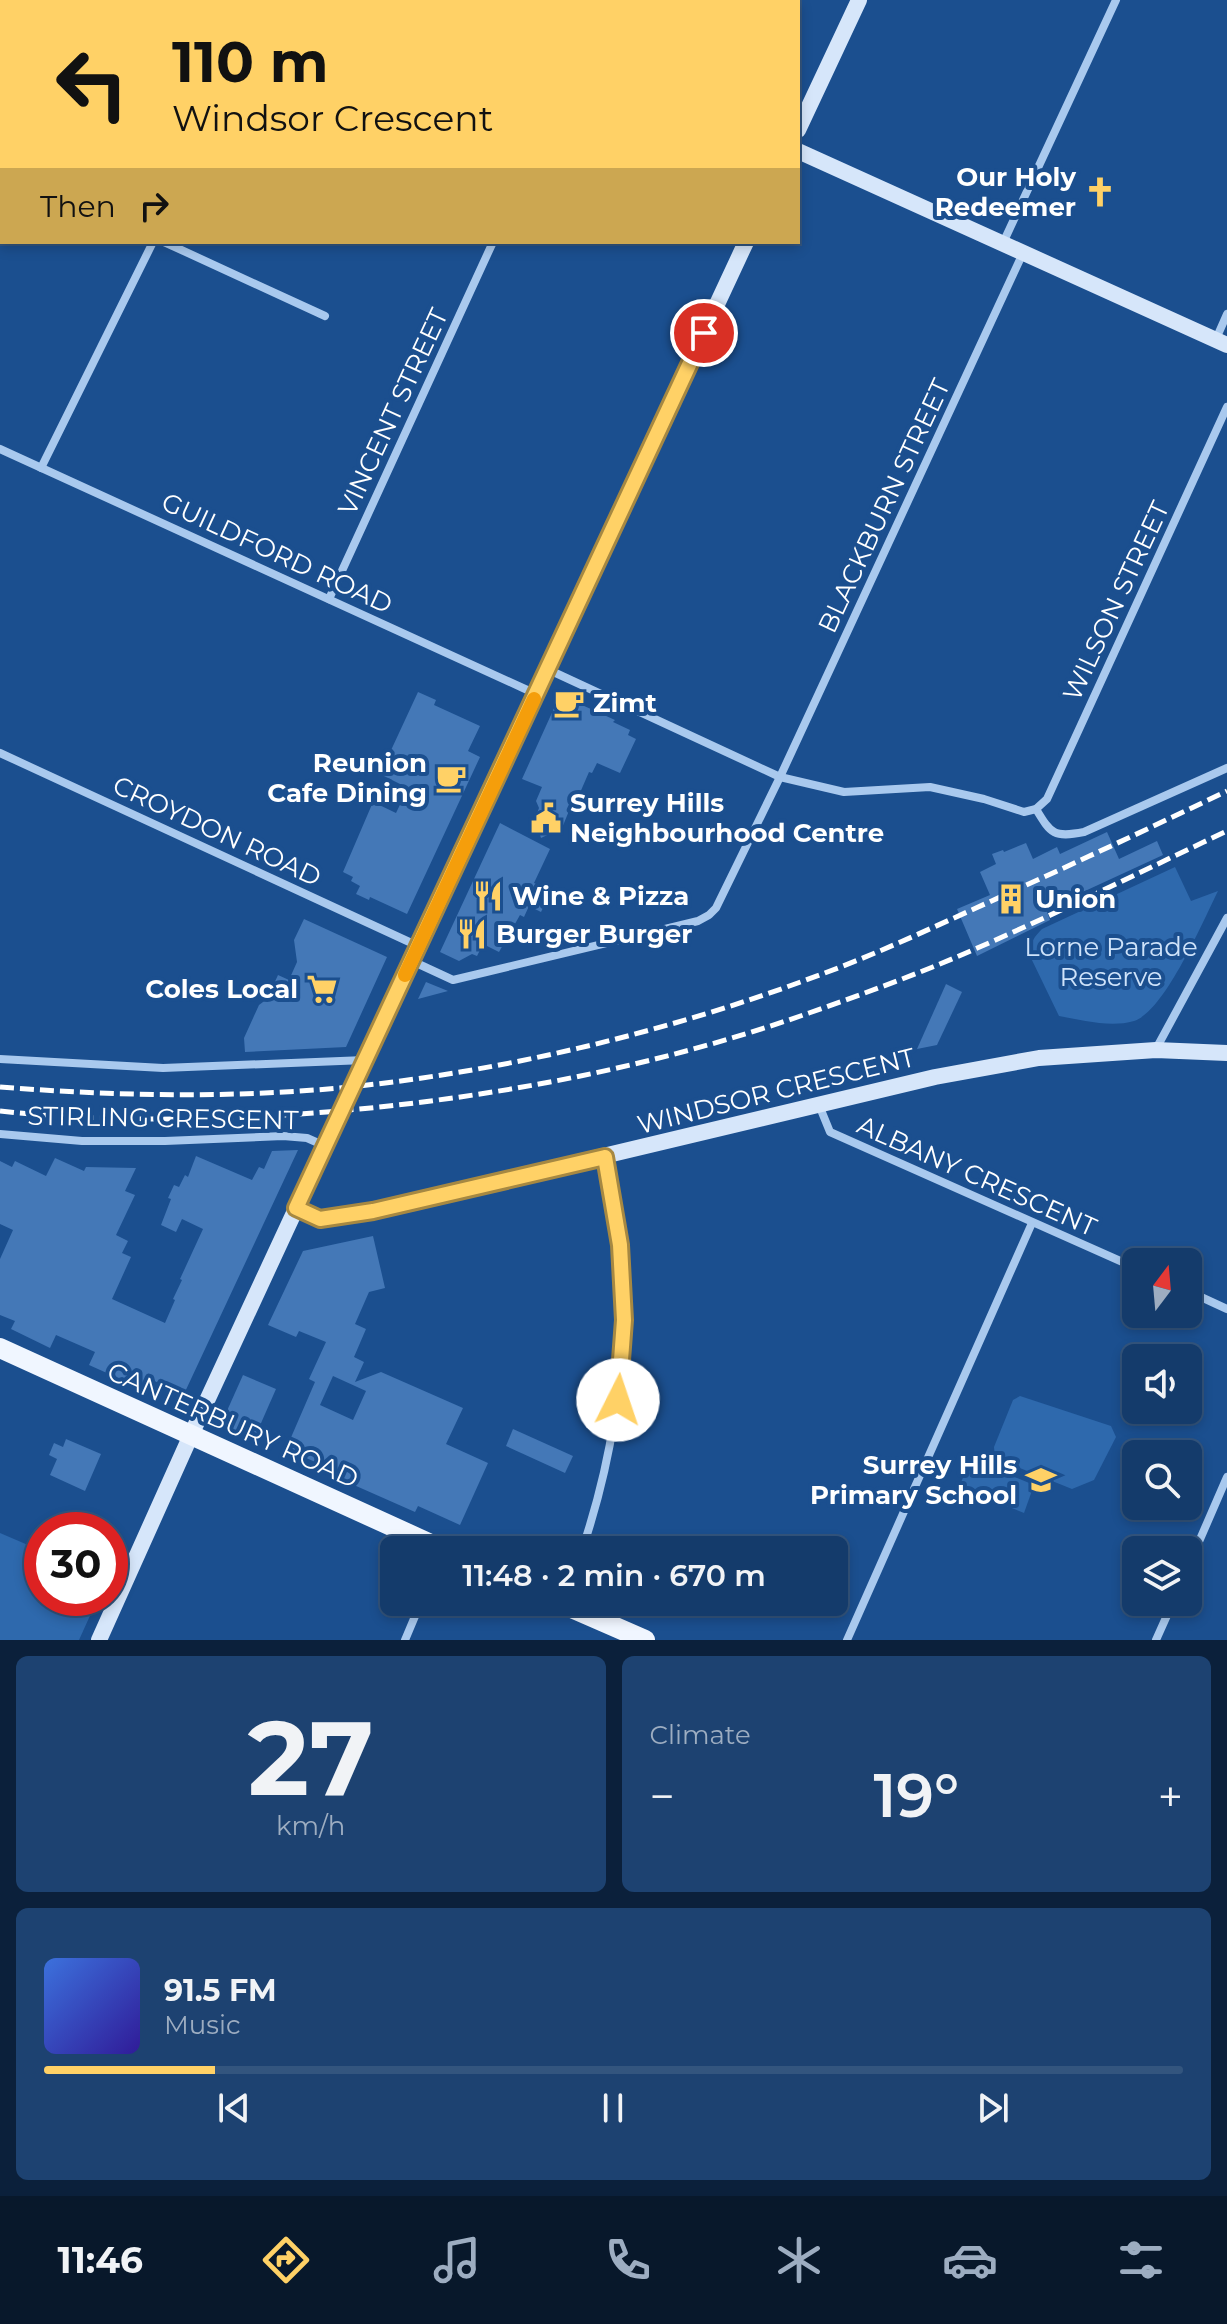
<!DOCTYPE html>
<html lang="en">
<head>
<meta charset="utf-8">
<style>
  :root { --surface:#143b6b; --page:#1d4271; --text:#f1f3f6; --muted:#9dadc1; --line:#33557e; --accent:#ffd166 }
  body { margin:0; font-family:Montserrat,sans-serif; background:var(--page); color:var(--text); height:100vh; display:flex; flex-direction:column; font-size:30px; white-space:nowrap }
  * { box-sizing:border-box; margin:0 }
  p { font-size:26px; color:var(--muted) }
  .icon { flex:none; width:44px; height:44px; fill:none; stroke:currentColor; stroke-width:2; stroke-linecap:round; stroke-linejoin:round }
  .map { position:relative; height:1640px; overflow:hidden }
  .details { display:flex; flex-direction:column; gap:16px; padding:16px; background:#0b203b; flex:1 }
  .details>* { flex:none }
  .hud { position:absolute; left:0px; top:0px; width:800px; height:244px; box-shadow:0 4px 12px #0003,0 0 0 2px var(--line); background:#ffd166; color:#111; overflow:hidden }
  .needle { width:52px; rotate:16deg }
  .controls { position:absolute; left:1122px; top:1248px; display:grid; gap:16px }
  .controls a { display:grid; place-items:center; width:80px; height:80px; border-radius:12px; background:var(--surface); box-shadow:0 4px 12px #0003,0 0 0 2px var(--line); font-size:40px }
  .speed { position:absolute; left:24px; top:1512px; display:flex; gap:16px; font-size:40px; font-weight:700; text-align:center }
  .speed>* { display:grid; place-content:center; width:104px; height:104px; border-radius:50%; background:var(--surface); box-shadow:0 4px 12px #0003,0 0 0 2px var(--line); line-height:1 }
  .speed .limit { border:12px solid #d22; background:#fff; color:#111 }
  .pin { position:absolute; display:grid; place-items:center; width:68px; height:68px; color:#fff; margin:-34px; border:4px solid #fff; border-radius:50%; box-shadow:0 2px 8px #0007 }
  .me { position:absolute; width:88px; margin:-44px; rotate:4deg; stroke-linejoin:round; filter:drop-shadow(0 0 6px #0008) }
  .turn { display:flex; align-items:center; gap:28px; height:168px; padding:0 40px; font-size:36px }
  .turn .icon { width:104px; height:104px; stroke-width:2.5 }
  .turn b { display:block; font-size:56px; line-height:68px }
  .then { display:flex; align-items:center; height:76px; padding:0 40px; background:#0003; gap:16px; font-size:30px }
  .big { font-size:60px; font-weight:600; line-height:1.1 }
  .details .widget { flex:1; display:flex; flex-direction:column; justify-content:center; gap:12px; min-width:0; padding:0 28px; border-radius:12px; background:var(--page) }
  .details .dial { align-items:center; gap:0 }
  .dial b { font-size:104px; line-height:1 }
  .song { display:flex; align-items:center; gap:24px }
  .cover { width:96px; height:96px; border-radius:12px; background:linear-gradient(135deg,hsl(220 70% 55%),hsl(250 70% 35%)) }
  .played { height:8px; border-radius:4px; background:linear-gradient(90deg,var(--accent) 15%,var(--line) 15%) }
  .keys { display:flex; justify-content:space-around; direction:ltr }
  .heat { display:flex; justify-content:space-between; align-items:center; font-size:44px; direction:ltr }
  .details .tiles { flex:1; display:grid; gap:16px; grid-template-columns:1fr 1fr }
  .widget:last-child { grid-column:span 2 }
  .trip { position:absolute; left:380px; top:1536px; width:468px; height:80px; border-radius:12px; background:var(--surface); box-shadow:0 4px 12px #0003,0 0 0 2px var(--line); font-weight:600; line-height:80px; text-align:center }
  .tabs { display:flex; height:128px; justify-content:space-around; align-items:center; background:#08182b; color:var(--muted) }
  .tabs .icon { width:56px; height:56px }
  .tabs .current { color:var(--accent) }
  .tabs b { font-size:36px; color:var(--text) }
  .map>svg:first-child { display:block }
  .green { fill:#2e69ad }
  .building { fill:#4478b7; fill-rule:evenodd }
  .lines { fill:none; stroke-linecap:round; stroke-linejoin:round }
  .street { stroke:#a9c9ee; stroke-width:8 }
  .secondary { stroke:#d6e6fa; stroke-width:16 }
  .primary { stroke:#f0f6ff; stroke-width:20 }
  .rail { stroke:#fff; stroke-width:5; stroke-dasharray:14 6; stroke-linecap:butt }
  .secondary-bridge { stroke:#d6e6fa; stroke-width:16 }
  .route-casing { stroke:#a68842; stroke-width:20 }
  .route { stroke:#ffd166; stroke-width:14 }
  .slow { stroke:#f59e0b; stroke-width:14 }
  .labels { text-anchor:middle; dominant-baseline:central; stroke-width:8; stroke-linejoin:round; paint-order:stroke }
  .poi-label { font-size:26px; font-weight:bold; fill:#fff; stroke:#1b4f8f; text-anchor:start }
  .street-label { font-size:26px; fill:#fff; stroke:#1b4f8f }
  .park-label { font-size:26px; fill:#cfe3fa; stroke:#1b4f8f }
</style>
</head>
<body>
<div class="map">
<svg width="1227" height="1640" viewBox="0 0 1227 1640">
  <rect width="100%" height="100%" fill="#1b4f8f"/>
  <g class="green">
    <path d="M1175,867L1191,901L1218,891C1203,921 1165,1011 1134,1021C1110,1028 1083,1020 1059,1016L1030,956C1029,944 1034,937 1042,929Z"/>
    <polygon points="1020,1396 1111,1426 1116,1437 1094,1480 1072,1489 995,1458 994,1447 1013,1400"/>
    <polygon points="971,1459 1034,1485 1024,1513 959,1487"/>
    <polygon points="0,1533 42,1551 42,1598 98,1598 79,1640 0,1640"/>
  </g>
  <g class="building">
    <polygon points="418,692 436,700 434,705 480,726 468,751 480,757 407,914 370,897 369,900 356,894 360,886 351,881 353,877 343,872 373,802 396,813 408,788 380,774"/>
    <polygon points="560,695 615,720 613,722 630,730 628,735 636,739 620,773 597,763 592,773 589,772 576,802 573,801 562,828 541,838 535,819 539,808 536,801 542,787 522,779"/>
    <polygon points="500,823 550,849 534,883 551,891 541,912 529,906 524,917 520,915 499,952 483,944 477,956 472,954 459,961 440,952"/>
    <polygon points="1107,832 1119,859 1157,841 1163,855 1046,909 1050,920 977,956 957,909 990,895 980,872 996,864 992,854 1003,850 1004,852 1026,843 1033,859 1057,847 1060,854"/>
    <polygon points="304,919 387,957 346,1047 245,1052 244,1038 259,1005 267,999 278,975 289,980 297,962 294,940"/>
    <polygon points="426,982 448,991 418,999"/>
    <polygon points="946,984 962,992 937,1045 917,1049"/>
    <polygon points="298,1150 184,1394 152,1380 147,1391 89,1365 95,1352 56,1335 50,1348 11,1329 15,1321 0,1315 0,1259 13,1230 0,1224 0,1161 12,1167 15,1161 46,1176 55,1158 84,1171 86,1167 136,1168 125,1191 135,1195 116,1235 128,1241 122,1253 131,1257 112,1299 165,1323 175,1300 173,1299 182,1280 180,1279 203,1229 182,1219 176,1232 161,1225 171,1199 168,1198 174,1185 179,1187 185,1175 188,1177 196,1156 252,1180 259,1167 264,1169 272,1151"/>
    <path d="M373,1236L385,1288L369,1292L355,1324L366,1329L354,1357L364,1362L355,1382L381,1372L463,1408L446,1444L488,1463L460,1525L418,1506L415,1512L329,1474L331,1469L286,1449L315,1382L309,1379L326,1342L299,1331L296,1337L268,1325L303,1251ZM333,1376L366,1391L353,1420L320,1405Z"/>
    <polygon points="243,1375 276,1389 254,1439 225,1427 222,1422"/>
    <polygon points="513,1429 573,1456 565,1473 506,1446"/>
    <polygon points="66,1439 101,1454 85,1491 50,1475 57,1459 49,1455 54,1443 63,1447"/>
  </g>
  <g class="lines">
    <g class="street">
      <polyline points="0,47 2,48"/>
      <polyline points="0,167 2,168"/>
      <polyline points="164,242 325,316"/>
      <polyline points="1003,243 1116,0"/>
      <polyline points="1216,339 1227,314"/>
      <polyline points="0,449 536,694"/>
      <polyline points="41,468 153,242"/>
      <polyline points="329,599 493,242"/>
      <polyline points="547,669 780,777 844,792 930,787 984,799 1024,812 1036,809 1047,799 1227,407"/>
      <polyline points="0,753 418,946"/>
      <path d="M1036,809C1051,834 1054,838 1084,832L1227,768"/>
      <polyline points="412,961 453,980 698,921 709,915 716,908 780,777 1023,253"/>
      <polyline points="1156,1049 1227,918"/>
      <polyline points="0,1059 163,1068 365,1060"/>
      <polyline points="819,1105 830,1132 1136,1268"/>
      <polyline points="0,1134 82,1141 165,1141 283,1136 307,1138 325,1146"/>
      <polyline points="1188,1291 1227,1309"/>
      <path d="M582,1550C615,1452 629,1350 620,1247C618,1217 610,1186 605,1157"/>
      <polyline points="1188,1567 1227,1477"/>
      <polyline points="405,1640 421,1602"/>
      <polyline points="847,1640 1032,1223"/>
      <polyline points="1156,1640 1173,1602"/>
    </g>
    <g class="secondary">
      <polyline points="468,0 472,2"/>
      <polyline points="798,130 859,0"/>
      <polyline points="798,151 1227,345"/>
      <polyline points="365,1060 746,242"/>
      <polyline points="296,1208 320,1219 373,1211 935,1077 1039,1058 1156,1050 1227,1053"/>
      <polyline points="99,1640 191,1435 325,1146"/>
    </g>
    <g class="primary">
      <polyline points="0,1348 444,1550"/>
      <polyline points="558,1602 645,1640"/>
    </g>
    <g class="rail">
      <path d="M0,1087C105,1095 210,1098 315,1090C483,1077 664,1034 822,974C874,955 925,931 976,908C1060,870 1144,831 1227,791"/>
      <path d="M0,1111C104,1122 210,1121 314,1113C482,1100 650,1069 809,1013C860,995 910,977 959,956C1050,917 1138,873 1227,831"/>
    </g>
    <polyline class="secondary-bridge" points="325,1146 365,1060"/>
  </g>
  <g class="lines">
    <g class="route-casing">
      <polyline id="route" points="618,1400 624,1320 620,1245 605,1157 373,1211 320,1219 296,1208 704,333"/>
    </g>
    <use href="#route" class="route"/>
    <polyline class="slow" points="405,975 534,699"/>
  </g>
  <defs>
    <g id="church-bare" transform="scale(2.4)"><path d="M-1.2-6h2.4v3.5h3.3v2.4h-3.3V6h-2.4V-.1h-3.3v-2.4h3.3Z" fill="#ffd166" stroke="#1b4f8f" stroke-width="2.5" paint-order="stroke"/></g>
    <g id="cafe-bare" transform="scale(2.4)"><path d="M-5.5-4.5H6V0H3Q3 3.5 0 3.5H-2.5Q-5.5 3.5-5.5 0ZM3-3.2v2h1.7v-2ZM-6 4.5H4V6H-6Z" fill="#ffd166" stroke="#1b4f8f" stroke-width="2.5" paint-order="stroke"/></g>
    <g id="civic-bare" transform="scale(2.4)"><path d="M-.6-6.5H3V-4.5H.6V-3L4-1V1h2V6H-6V1h2V-1L-.6-3ZM-1.2 2.5V6h2.4V2.5Z" fill="#ffd166" stroke="#1b4f8f" stroke-width="2.5" paint-order="stroke"/></g>
    <g id="restaurant-bare" transform="scale(2.4)"><path d="M-5-6h1v4h1v-4h1v4h1v-4h1v5L-1.5 .5V6h-2V.5L-5-1ZM5-6V6H3V1.5H1.5Q1.5-4 5-6Z" fill="#ffd166" stroke="#1b4f8f" stroke-width="2.5" paint-order="stroke"/></g>
    <g id="building-bare" transform="scale(2.4)"><path d="M-4-6H4V6H1V3H-1V6H-4ZM-2.5-4.3h1.7v1.8h-1.7ZM.8-4.3h1.7v1.8H.8ZM-2.5-1h1.7V.8h-1.7ZM.8-1h1.7V.8H.8Z" fill="#ffd166" stroke="#1b4f8f" stroke-width="2.5" paint-order="stroke"/></g>
    <g id="supermarket-bare" transform="scale(2.4)"><path d="M-6-5.5h2.5l.6 2H6L4.5 2H-2.5L-4.4-4H-6ZM-1.5 3.2a1.3 1.3 0 1 0 .1 0ZM3 3.2a1.3 1.3 0 1 0 .1 0Z" fill="#ffd166" stroke="#1b4f8f" stroke-width="2.5" paint-order="stroke"/></g>
    <g id="school-bare" transform="scale(2.4)"><path d="M0-5L7-2L0 1L-7-2ZM-4 1L0 2.5L4 1V4Q0 6-4 4Z" fill="#ffd166" stroke="#1b4f8f" stroke-width="2.5" paint-order="stroke"/></g>
  </defs>
  <g fill-rule="evenodd">
    <use href="#church-bare" x="1100" y="192"/>
    <use href="#cafe-bare" x="569" y="703"/>
    <use href="#cafe-bare" x="451" y="778"/>
    <use href="#civic-bare" x="546" y="818"/>
    <use href="#restaurant-bare" x="488" y="896"/>
    <use href="#building-bare" x="1011" y="899"/>
    <use href="#restaurant-bare" x="472" y="934"/>
    <use href="#supermarket-bare" x="322" y="989"/>
    <use href="#school-bare" x="1041" y="1480"/>
  </g>
  <g class="labels">
    <g class="poi-label">
      <text x="1076" y="177" text-anchor="end">Our Holy<tspan x="1076" dy="30">Redeemer</tspan></text>
      <text x="593" y="703">Zimt</text>
      <text x="427" y="763" text-anchor="end">Reunion<tspan x="427" dy="30">Cafe Dining</tspan></text>
      <text x="570" y="803">Surrey Hills<tspan x="570" dy="30">Neighbourhood Centre</tspan></text>
      <text x="512" y="896">Wine &amp; Pizza</text>
      <text x="1035" y="899">Union</text>
      <text x="496" y="934">Burger Burger</text>
      <text x="298" y="989" text-anchor="end">Coles Local</text>
      <text x="1017" y="1465" text-anchor="end">Surrey Hills<tspan x="1017" dy="30">Primary School</tspan></text>
    </g>
    <g class="street-label">
      <text transform="translate(393 412) rotate(-65)">VINCENT STREET</text>
      <text transform="translate(884 506) rotate(-65)">BLACKBURN STREET</text>
      <text transform="translate(277 553) rotate(25)">GUILDFORD ROAD</text>
      <text transform="translate(1116 601) rotate(-65)">WILSON STREET</text>
      <text transform="translate(217 831) rotate(25)">CROYDON ROAD</text>
      <text transform="translate(776 1091) rotate(-14)">WINDSOR CRESCENT</text>
      <text transform="translate(163 1118) rotate(1)">STIRLING CRESCENT</text>
      <text transform="translate(977 1176) rotate(24)">ALBANY CRESCENT</text>
      <text transform="translate(233 1425) rotate(24)">CANTERBURY ROAD</text>
    </g>
    <g class="park-label">
      <text x="1111" y="947">Lorne Parade<tspan x="1111" dy="30">Reserve</tspan></text>
    </g>
  </g>
</svg>
<div class="controls">
<a><svg class="needle" viewBox="-14 -14 28 28"><path d="M0-13l5 13h-10z" fill="#e53935"/><path d="M0 13l5-13h-10z" fill="#9dadc1"/></svg></a>
<a><svg class="icon" aria-label="sound" viewBox="0 0 24 24"><path d="M4 9h4l5-4v14l-5-4H4zM17 9q2 3 0 6"/></svg></a>
<a><svg class="icon" aria-label="search" viewBox="0 0 24 24"><circle cx="10" cy="10" r="6"/><path d="M15 15l6 6"/></svg></a>
<a><svg class="icon" aria-label="layers" viewBox="0 0 24 24"><path d="M12 4l9 5-9 5-9-5zM3 14l9 5 9-5"/></svg></a>
</div>
<div class="speed"><div class="limit">30</div></div>
<div class="pin" style="left:704px;top:333px;background:#d93025"><svg class="icon" aria-label="arrive" viewBox="0 0 24 24"><path d="M6 21V4h12l-3 4 3 4H6"/></svg></div>
<svg class="me" style="left:618px;top:1400px" viewBox="-20 -20 40 40"><circle r="19" fill="#fff"/><path d="M0-13L10 11 0 6-10 11z" fill="#ffd166"/></svg>
<div class="trip">11:48 · 2 min · 670 m</div>
<div class="hud">
<div class="turn"><svg class="icon" aria-label="left" viewBox="0 0 24 24"><path d="M17 20v-9H6M10 6l-5 5 5 5"/></svg><div><b>110 m</b>Windsor Crescent</div></div>
<div class="then">Then<svg class="icon" aria-label="right" viewBox="0 0 24 24"><path d="M7 20v-9h11M14 6l5 5-5 5"/></svg></div>
</div>
</div>
<section class="details">
<div class="tiles">
<div class="widget dial"><b>27</b><p>km/h</p></div>
<div class="widget"><p>Climate</p>
<div class="heat"><a>−</a><b class="big">19°</b><a>+</a></div>
</div>
<div class="widget">
<div class="song"><i class="cover"></i><div><b>91.5 FM</b><p>Music</p></div></div>
<div class="played"></div>
<div class="keys"><svg class="icon" aria-label="previous" viewBox="0 0 24 24"><path d="M18 5L8 12l10 7zM5 5v14"/></svg><svg class="icon" aria-label="pause" viewBox="0 0 24 24"><path d="M8 5v14M16 5v14"/></svg><svg class="icon" aria-label="next" viewBox="0 0 24 24"><path d="M6 5l10 7-10 7zM19 5v14"/></svg></div>
</div>
</div>
</section>
<nav class="tabs">
<b>11:46</b>
<svg class="icon current" aria-label="directions" viewBox="0 0 24 24"><path d="M12 3l9 9-9 9-9-9zM9 14v-3h6M13 9l2 2-2 2"/></svg>
<svg class="icon" aria-label="music" viewBox="0 0 24 24"><path d="M9 18V5l10-2v13"/><circle cx="6" cy="18" r="3"/><circle cx="16" cy="16" r="3"/></svg>
<svg class="icon" aria-label="phone" viewBox="0 0 24 24"><path d="M5 4h4l2 5-3 2q2 4 5 5l2-3 5 2v4C11 20 4 13 5 4z"/></svg>
<svg class="icon" aria-label="climate" viewBox="0 0 24 24"><path d="M12 3v18M4 7l16 10M4 17L20 7"/></svg>
<svg class="icon" aria-label="car" viewBox="0 0 24 24"><path d="M5 17H2v-5l4-1 3-4h7l3 4 3 1v5h-3M9 17h6M6 11h13"/><circle cx="7" cy="17" r="2"/><circle cx="17" cy="17" r="2"/></svg>
<svg class="icon" aria-label="filters" viewBox="0 0 24 24"><path d="M4 7h16M4 17h16"/><circle cx="9" cy="7" r="2"/><circle cx="15" cy="17" r="2"/></svg>
</nav>
</body>
</html>
